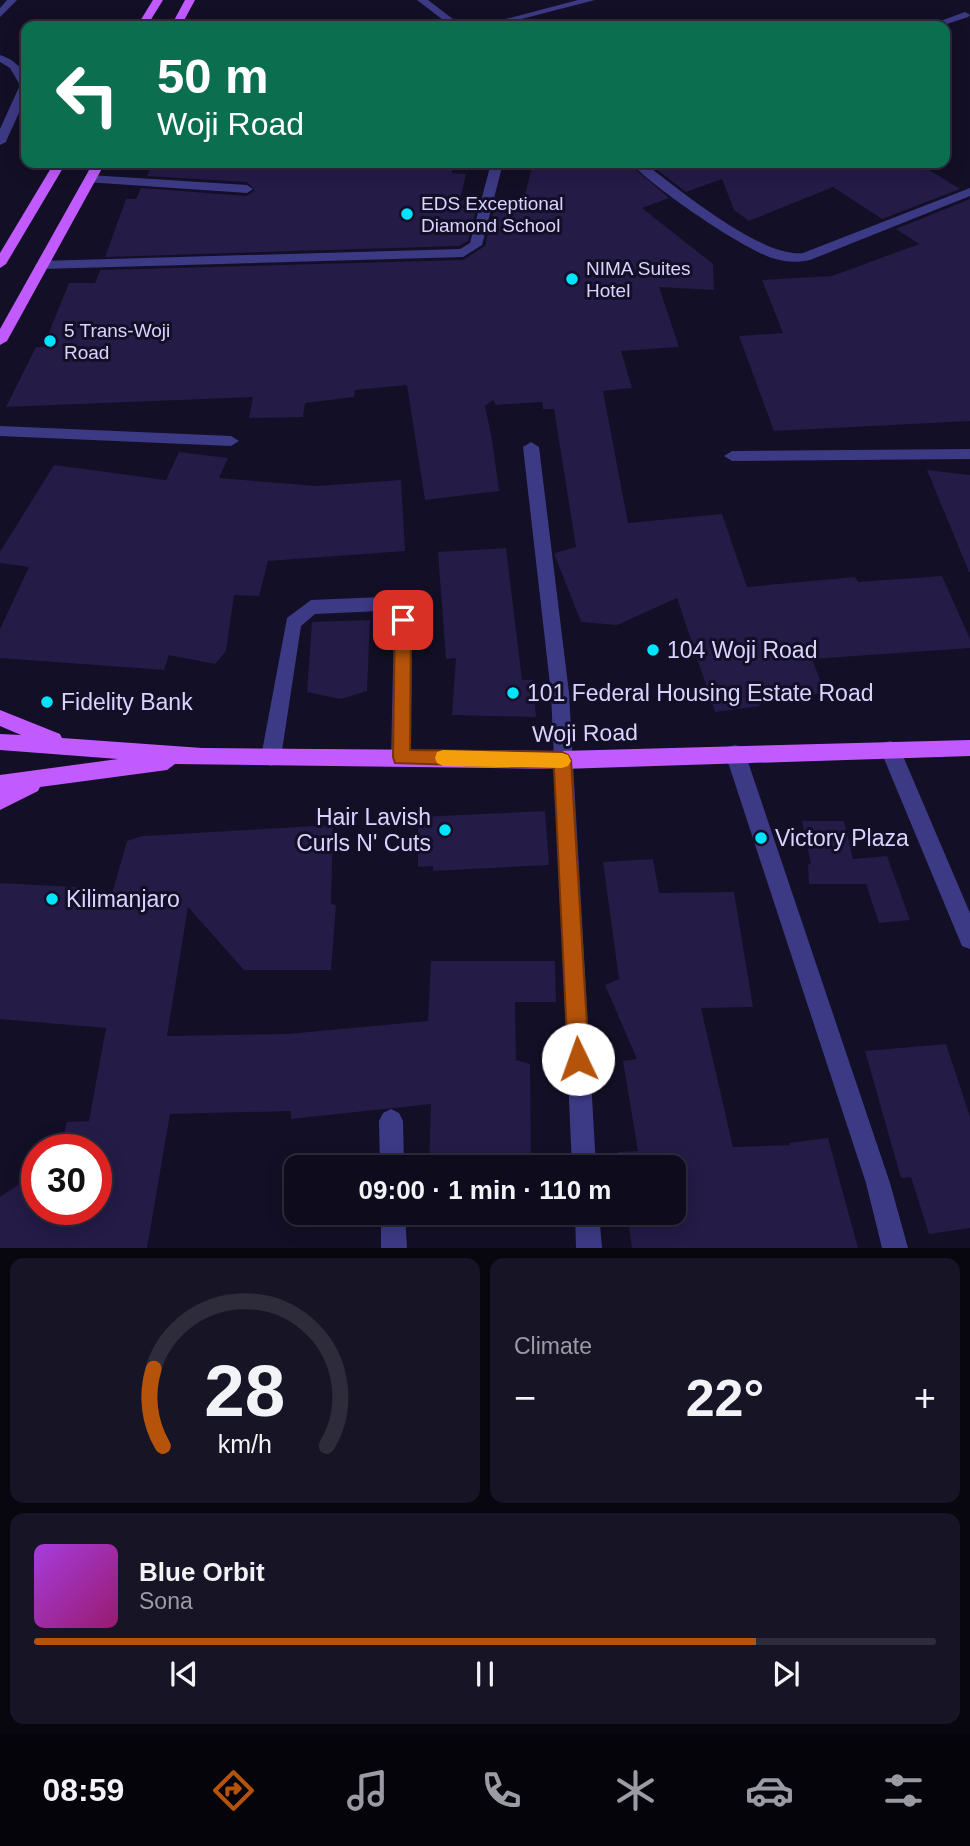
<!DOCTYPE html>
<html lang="en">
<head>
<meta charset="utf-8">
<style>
  :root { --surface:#0e0b1c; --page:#171425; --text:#f1f3f6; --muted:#9b9ba3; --line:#2e2b3b; --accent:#b45309 }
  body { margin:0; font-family:Helvetica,sans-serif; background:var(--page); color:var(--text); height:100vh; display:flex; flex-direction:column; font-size:26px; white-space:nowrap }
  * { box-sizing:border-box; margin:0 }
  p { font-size:23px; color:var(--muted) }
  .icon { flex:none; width:38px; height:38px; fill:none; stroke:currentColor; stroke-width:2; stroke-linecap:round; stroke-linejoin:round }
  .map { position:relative; height:1248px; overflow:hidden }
  .drawer { display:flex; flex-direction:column; gap:10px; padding:10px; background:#08060f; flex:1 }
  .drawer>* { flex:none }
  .banner { position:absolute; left:21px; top:21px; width:929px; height:147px; border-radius:14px; box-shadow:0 4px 18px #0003,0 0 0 2px var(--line); background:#0b6e4f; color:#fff; overflow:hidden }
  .speed { position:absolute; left:21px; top:1134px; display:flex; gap:14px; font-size:35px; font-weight:700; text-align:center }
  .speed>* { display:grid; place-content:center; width:91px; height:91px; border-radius:50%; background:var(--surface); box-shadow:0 4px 18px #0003,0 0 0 2px var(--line); line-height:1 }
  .speed .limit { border:10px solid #d22; background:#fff; color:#111 }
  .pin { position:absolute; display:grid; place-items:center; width:60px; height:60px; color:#fff; margin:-30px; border-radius:14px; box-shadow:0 4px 10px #0006 }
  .me { position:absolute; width:77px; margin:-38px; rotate:357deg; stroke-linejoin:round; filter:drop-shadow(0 0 5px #0008) }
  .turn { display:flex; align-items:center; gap:24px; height:147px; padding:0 21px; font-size:32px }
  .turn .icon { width:91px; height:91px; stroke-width:2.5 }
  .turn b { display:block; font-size:49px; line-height:60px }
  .big { font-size:52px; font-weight:700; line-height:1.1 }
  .drawer .tile { flex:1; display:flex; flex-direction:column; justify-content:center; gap:10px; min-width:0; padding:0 24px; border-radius:14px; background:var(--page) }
  .drawer .dial { align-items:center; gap:0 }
  .dial svg { height:182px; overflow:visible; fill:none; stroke:var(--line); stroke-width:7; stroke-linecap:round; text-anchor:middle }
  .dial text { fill:var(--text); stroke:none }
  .song { display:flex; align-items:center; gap:21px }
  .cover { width:84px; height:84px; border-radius:10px; background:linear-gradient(135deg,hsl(280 70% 55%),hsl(320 70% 35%)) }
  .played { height:7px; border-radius:4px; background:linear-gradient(90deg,var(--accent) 80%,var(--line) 80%) }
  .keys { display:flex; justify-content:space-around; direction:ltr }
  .heat { display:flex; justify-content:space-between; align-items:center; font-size:38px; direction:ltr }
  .drawer .tiles { flex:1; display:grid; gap:10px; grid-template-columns:1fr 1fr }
  .tile:last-child { grid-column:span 2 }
  .trip { position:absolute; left:284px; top:1155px; width:402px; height:70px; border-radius:14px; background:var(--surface); box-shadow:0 4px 18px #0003,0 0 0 2px var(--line); font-weight:700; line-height:70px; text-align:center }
  .menu { display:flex; height:112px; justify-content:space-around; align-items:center; background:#06040b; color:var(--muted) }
  .menu .icon { width:49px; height:49px }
  .menu .selected { color:var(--accent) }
  .menu b { font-size:32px; color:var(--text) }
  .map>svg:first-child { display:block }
  .building { fill:#241b47 }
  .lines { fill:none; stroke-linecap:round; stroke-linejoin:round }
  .minor { fill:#3d3a85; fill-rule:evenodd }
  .major { fill:#c25bff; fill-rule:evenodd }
  .route { fill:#b45309; stroke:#753606; stroke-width:2 }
  .slow { fill:#f59e0b }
  .poi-dot { fill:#00e5ff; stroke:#130f26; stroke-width:2.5 }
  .labels { text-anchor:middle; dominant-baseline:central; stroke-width:6; stroke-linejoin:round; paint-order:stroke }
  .far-poi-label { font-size:19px; fill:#d9d4ff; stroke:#130f26; text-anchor:start }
  .poi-label { font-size:23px; fill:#d9d4ff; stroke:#130f26; text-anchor:start }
  .street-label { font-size:23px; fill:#d9d4ff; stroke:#130f26 }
</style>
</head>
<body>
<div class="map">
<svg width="970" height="1248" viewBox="0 0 970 1248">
  <rect width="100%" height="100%" fill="#130f26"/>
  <g class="building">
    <polygon points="153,163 330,163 388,169 411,169 413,163 454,163 452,173 466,174 460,200 465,200 462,208 476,209 468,241 459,246 105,257 126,199 136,199 141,188 247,196 255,190 247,182 147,176"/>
    <polygon points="533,163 628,163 669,198 642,208 713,264 714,290 659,287 679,347 621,351 632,388 603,391 628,523 722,514 747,587 855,577 858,582 942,576 970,639 970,648 812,659 825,693 757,700 760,706 715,712 677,598 617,625 581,622 555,556 555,553 576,547 554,409 543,409 542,402 496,405 493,400 485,406 492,439 499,491 425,500 407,385 355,390 354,397 305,403 303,417 249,418 253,397 6,407 36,347 43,347 69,283 95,283 100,270 463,260 485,246 494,209 521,211"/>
    <polygon points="648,163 918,163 960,189 882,219 833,187 749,221 734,210 722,179 686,192"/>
    <polygon points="970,199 970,421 774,431 739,336 783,333 762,280 832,276 919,244 896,229"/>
    <polygon points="179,452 228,458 219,478 316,486 401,480 405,551 268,561 259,596 234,595 226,651 215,664 169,655 164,670 0,658 0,629 29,567 0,563 0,552 54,465 166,480"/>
    <polygon points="927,470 970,475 970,572 969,572"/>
    <polygon points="506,548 522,680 533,680 536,717 452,715 456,658 446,659 438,552"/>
    <polygon points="370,620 367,691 341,699 307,692 312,622"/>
    <polygon points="545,811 549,865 433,871 433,866 418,867 418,817"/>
    <polygon points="802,821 844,821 853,859 887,856 910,920 879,923 866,884 809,884 808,864 811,864"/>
    <polygon points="333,825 331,904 336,905 331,970 244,970 188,907 167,1036 287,1034 428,1021 431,961 555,961 556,1002 515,1002 516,1060 530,1064 531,1167 429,1167 431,1104 291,1119 291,1111 170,1114 147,1248 0,1248 0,1197 37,1172 37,1209 96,1209 96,1150 60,1150 67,1122 89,1121 106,1028 0,1019 0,883 76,887 109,904 127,841 142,836"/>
    <polygon points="653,859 659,893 734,892 753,1007 701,1008 733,1147 790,1145 789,1143 828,1138 858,1248 632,1248 627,1213 674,1213 674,1167 621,1167 618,1152 638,1151 623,1061 637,1059 605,985 619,979 603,862"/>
    <polygon points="946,1044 970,1117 970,1228 929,1234 911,1177 901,1178 865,1051"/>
  </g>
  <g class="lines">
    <g class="minor">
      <polygon points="7,0 17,0 0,17 0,8"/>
      <polygon points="417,0 428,0 462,26 451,26"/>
      <polygon points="578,0 595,0 495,26 479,26"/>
      <polygon points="965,12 970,15 968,17 941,26 927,26"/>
      <path d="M0,55C46,71 19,111 6,142L0,145V129L20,85L10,68L0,62Z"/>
      <polygon points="491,163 503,163 482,245 463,257 41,269 35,265 41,261 460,249 470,243"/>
      <path d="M631,163H644C679,189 761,258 803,253L970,188V196L810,260C796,263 785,262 772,258C740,247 654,188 631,163Z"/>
      <polygon points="90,175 247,185 253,189 247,193 86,182 86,176"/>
      <polygon points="0,426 231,436 239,441 231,446 0,436"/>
      <polygon points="531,442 539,447 569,693 596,1167 572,1167 551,693 523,447"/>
      <polygon points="970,449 970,459 732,461 724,456 732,451"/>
      <polygon points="383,597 409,615 412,620 411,757 408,763 401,766 394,763 391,757 394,623 380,611 315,614 301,626 281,757 278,763 271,766 264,763 261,757 287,618 311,600"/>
      <polygon points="890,741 897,743 900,749 970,913 970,949 962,946 880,749 883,743"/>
      <polygon points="735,745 742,747 745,753 890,1183 908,1248 882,1248 866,1183 725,753 728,747"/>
      <polygon points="391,1109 399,1113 403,1121 404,1167 380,1167 379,1121 383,1113"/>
      <polygon points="381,1213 405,1213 407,1248 381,1248"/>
      <polygon points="575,1213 599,1213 602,1248 576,1248"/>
    </g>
    <g class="major">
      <polygon points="153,0 163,0 147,26 137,26"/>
      <polygon points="185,0 195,0 181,26 171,26"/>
      <polygon points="54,163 66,163 6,264 0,268 0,253"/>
      <polygon points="93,163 105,163 7,341 0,345 0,329"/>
      <polygon points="0,710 60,734 62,738 202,748 562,751 970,740 970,756 562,769 175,764 167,770 40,787 38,791 0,810 0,775 118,759 0,750 0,734 21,735 0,726"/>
    </g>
  </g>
  <polygon class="route" points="403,614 411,620 410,750 562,752 568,755 571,760 589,1059 586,1066 578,1069 571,1066 568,1059 554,768 395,763 393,757 395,620"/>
  <polygon class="slow" points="443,750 562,753 568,755 571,761 568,766 562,768 443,766 437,763 435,758 437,752"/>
  <g class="poi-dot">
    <circle cx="407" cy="214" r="7"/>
    <circle cx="572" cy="279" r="7"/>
    <circle cx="50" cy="341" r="7"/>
    <circle cx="653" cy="650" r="7"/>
    <circle cx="513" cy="693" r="7"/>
    <circle cx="47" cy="702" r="7"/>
    <circle cx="445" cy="830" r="7"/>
    <circle cx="761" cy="838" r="7"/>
    <circle cx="52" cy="899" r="7"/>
  </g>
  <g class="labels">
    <g class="far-poi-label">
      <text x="421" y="203">EDS Exceptional<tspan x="421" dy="22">Diamond School</tspan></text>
      <text x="586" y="268">NIMA Suites<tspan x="586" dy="22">Hotel</tspan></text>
      <text x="64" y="330">5 Trans-Woji<tspan x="64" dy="22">Road</tspan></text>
    </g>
    <g class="poi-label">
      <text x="667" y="650">104 Woji Road</text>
      <text x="527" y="693">101 Federal Housing Estate Road</text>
      <text x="61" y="702">Fidelity Bank</text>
      <text x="431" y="817" text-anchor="end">Hair Lavish<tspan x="431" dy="26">Curls N' Cuts</tspan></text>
      <text x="775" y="838">Victory Plaza</text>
      <text x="66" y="899">Kilimanjaro</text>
    </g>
    <g class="street-label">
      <text transform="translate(585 733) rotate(-1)">Woji Road</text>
    </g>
  </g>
</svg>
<div class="speed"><div class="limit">30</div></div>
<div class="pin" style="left:403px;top:620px;background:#d93025"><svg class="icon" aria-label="arrive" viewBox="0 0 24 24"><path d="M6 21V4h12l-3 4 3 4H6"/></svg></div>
<svg class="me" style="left:578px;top:1059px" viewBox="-20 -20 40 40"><circle r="19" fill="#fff"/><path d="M0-13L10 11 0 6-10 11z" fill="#b45309"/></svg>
<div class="trip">09:00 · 1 min · 110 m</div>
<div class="banner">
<div class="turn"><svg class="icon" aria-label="left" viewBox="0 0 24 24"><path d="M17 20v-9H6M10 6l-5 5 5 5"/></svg><div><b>50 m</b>Woji Road</div></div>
</div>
</div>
<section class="drawer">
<div class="tiles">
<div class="tile dial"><svg viewBox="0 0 100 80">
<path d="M14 69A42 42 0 1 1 86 69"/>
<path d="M14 69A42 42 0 0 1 10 35" stroke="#b45309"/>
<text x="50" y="56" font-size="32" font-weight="700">28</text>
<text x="50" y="72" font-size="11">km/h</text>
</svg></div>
<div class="tile"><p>Climate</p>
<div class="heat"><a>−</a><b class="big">22°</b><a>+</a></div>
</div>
<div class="tile">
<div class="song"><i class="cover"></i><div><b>Blue Orbit</b><p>Sona</p></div></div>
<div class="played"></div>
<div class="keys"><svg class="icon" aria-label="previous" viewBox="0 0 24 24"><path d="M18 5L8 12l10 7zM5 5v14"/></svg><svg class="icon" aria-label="pause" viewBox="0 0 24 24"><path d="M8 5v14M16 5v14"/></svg><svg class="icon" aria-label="next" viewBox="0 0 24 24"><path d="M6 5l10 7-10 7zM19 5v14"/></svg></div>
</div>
</div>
</section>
<nav class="menu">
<b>08:59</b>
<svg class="icon selected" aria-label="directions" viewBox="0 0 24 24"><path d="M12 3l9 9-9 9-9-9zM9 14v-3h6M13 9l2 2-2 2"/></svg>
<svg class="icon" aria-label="music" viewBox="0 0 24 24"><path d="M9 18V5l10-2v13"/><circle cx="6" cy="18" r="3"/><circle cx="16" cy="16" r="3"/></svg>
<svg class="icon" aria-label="phone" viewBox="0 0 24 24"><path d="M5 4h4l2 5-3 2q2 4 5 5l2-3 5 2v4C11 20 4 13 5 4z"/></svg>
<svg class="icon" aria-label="climate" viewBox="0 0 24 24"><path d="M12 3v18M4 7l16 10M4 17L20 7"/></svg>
<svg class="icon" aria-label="car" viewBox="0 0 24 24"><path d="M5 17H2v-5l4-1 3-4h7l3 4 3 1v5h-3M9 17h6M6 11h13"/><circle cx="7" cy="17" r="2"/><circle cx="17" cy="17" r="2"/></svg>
<svg class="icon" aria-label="filters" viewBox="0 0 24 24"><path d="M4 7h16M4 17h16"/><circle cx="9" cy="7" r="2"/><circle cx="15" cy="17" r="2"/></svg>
</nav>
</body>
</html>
